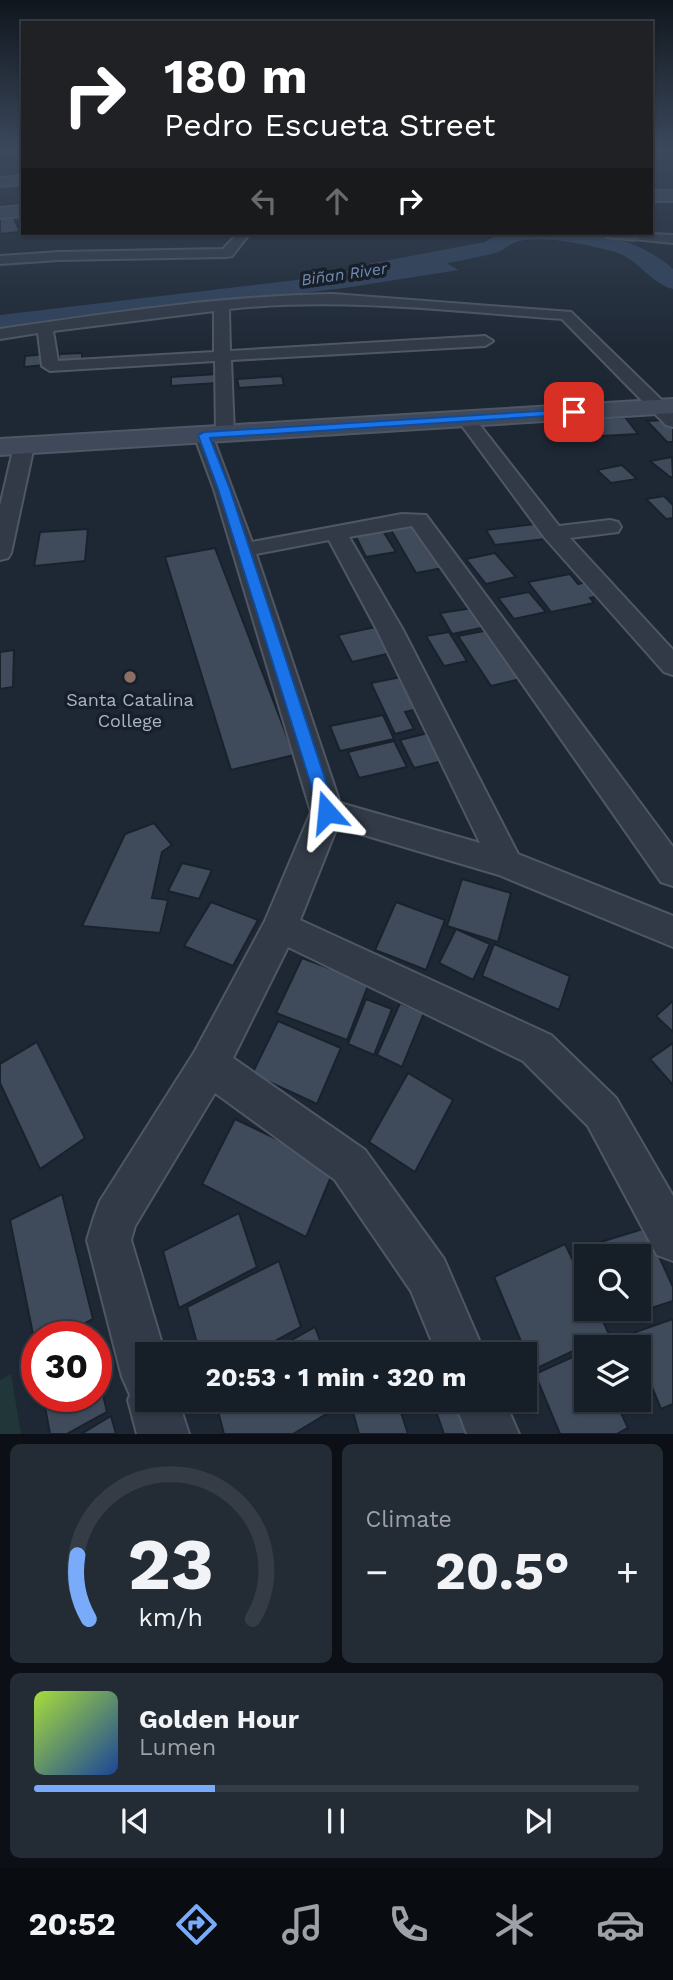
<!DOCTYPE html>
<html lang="en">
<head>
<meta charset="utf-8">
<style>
  :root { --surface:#161e28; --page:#232b34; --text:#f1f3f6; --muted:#9ea2a8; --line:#353c45; --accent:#79abfa }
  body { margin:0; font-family:"Work Sans",sans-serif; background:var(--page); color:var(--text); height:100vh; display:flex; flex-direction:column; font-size:26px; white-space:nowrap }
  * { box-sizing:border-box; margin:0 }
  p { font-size:23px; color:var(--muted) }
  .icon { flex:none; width:38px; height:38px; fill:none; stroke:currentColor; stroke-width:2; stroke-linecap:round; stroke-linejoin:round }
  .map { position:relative; height:1434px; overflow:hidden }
  .details { display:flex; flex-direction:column; gap:10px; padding:10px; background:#0c1016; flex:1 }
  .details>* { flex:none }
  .hud { position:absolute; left:21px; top:21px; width:632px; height:214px; border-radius:0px; box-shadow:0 2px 5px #0004,0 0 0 2px var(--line); background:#202124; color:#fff; overflow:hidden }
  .controls { position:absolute; left:574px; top:1244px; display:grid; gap:14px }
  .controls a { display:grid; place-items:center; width:77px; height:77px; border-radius:0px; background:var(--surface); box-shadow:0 2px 5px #0004,0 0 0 2px var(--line); font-size:35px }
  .speed { position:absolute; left:21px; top:1321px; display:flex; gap:14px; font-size:35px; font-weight:700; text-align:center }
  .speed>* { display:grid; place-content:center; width:91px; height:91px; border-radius:50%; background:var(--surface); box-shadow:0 2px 5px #0004,0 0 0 2px var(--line); line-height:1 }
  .speed .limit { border:10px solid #d22; background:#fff; color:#111 }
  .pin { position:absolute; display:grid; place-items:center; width:60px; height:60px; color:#fff; margin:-30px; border-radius:14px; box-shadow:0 4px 10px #0006 }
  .me { position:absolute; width:77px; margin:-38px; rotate:342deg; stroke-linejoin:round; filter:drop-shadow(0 0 5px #0008) }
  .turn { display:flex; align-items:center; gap:24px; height:147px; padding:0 28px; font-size:32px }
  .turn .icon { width:91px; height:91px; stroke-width:2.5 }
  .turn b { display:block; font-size:49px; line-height:60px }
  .lanes { display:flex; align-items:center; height:66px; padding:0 28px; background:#0003; justify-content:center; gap:35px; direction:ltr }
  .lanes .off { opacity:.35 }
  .big { font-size:52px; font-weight:700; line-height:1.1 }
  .details .tile { flex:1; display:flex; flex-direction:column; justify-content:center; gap:10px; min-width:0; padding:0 24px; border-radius:10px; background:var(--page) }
  .details .dial { align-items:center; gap:0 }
  .dial svg { height:182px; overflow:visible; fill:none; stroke:var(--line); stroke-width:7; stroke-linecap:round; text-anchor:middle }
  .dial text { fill:var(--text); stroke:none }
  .song { display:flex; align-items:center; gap:21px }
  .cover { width:84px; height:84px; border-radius:10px; background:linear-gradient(135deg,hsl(80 70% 55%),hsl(220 70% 35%)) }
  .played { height:7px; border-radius:4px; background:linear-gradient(90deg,var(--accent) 30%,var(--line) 30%) }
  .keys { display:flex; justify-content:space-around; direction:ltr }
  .heat { display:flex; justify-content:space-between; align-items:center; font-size:38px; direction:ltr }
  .details .tiles { flex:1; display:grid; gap:10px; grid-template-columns:1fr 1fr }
  .tile:last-child { grid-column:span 2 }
  .trip { position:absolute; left:135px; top:1342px; width:402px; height:70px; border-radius:0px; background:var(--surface); box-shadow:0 2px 5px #0004,0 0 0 2px var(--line); font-weight:700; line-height:70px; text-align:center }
  .menu { display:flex; height:112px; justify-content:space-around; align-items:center; background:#090c10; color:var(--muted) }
  .menu .icon { width:49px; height:49px }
  .menu .selected { color:var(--accent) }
  .menu b { font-size:32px; color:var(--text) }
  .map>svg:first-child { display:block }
  .green { fill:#213638 }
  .water { fill:#30435d }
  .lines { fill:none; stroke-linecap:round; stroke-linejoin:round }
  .river { fill:#30435d; fill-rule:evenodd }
  .building { fill:#3f4a5b; stroke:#19212c; stroke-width:2 }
  .street-casing { stroke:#4f5764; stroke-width:4 }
  .secondary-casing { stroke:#4f5764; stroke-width:4 }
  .street { fill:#313a46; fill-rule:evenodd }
  .secondary { fill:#3f4959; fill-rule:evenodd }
  .route { fill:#1a73e8; stroke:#114b97; stroke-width:2 }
  .education-dot { fill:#8d6e63; stroke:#171f2a; stroke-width:2.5 }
  .labels { text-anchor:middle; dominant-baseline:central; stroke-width:7; stroke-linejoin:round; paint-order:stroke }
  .far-water-label { font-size:16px; font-style:italic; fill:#728bad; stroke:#171f2a }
  .poi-label { font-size:18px; fill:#abb4c4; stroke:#171f2a }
</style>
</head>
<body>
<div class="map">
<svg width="673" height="1434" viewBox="0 0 673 1434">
  <rect width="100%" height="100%" fill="#1e2835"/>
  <polygon class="green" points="11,1374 21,1434 0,1434 0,1380"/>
  <polygon class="water" points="439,255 439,259 459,270 344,288 0,331 0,315 296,280"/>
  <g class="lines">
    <path class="river" d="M500,233C561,233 624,225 673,269V289C651,284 637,258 615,252C585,244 550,236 519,241C510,243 504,251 495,253C455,263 414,269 373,277L365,275L361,270L365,265L373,263L485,242Z"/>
  </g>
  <g class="building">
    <polygon points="13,216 20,232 0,234 0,217"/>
    <polygon points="82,353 82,362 58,364 59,354"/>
    <polygon points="45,354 45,365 24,367 25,356"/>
    <polygon points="217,374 218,383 171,386 171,377"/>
    <polygon points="282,376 284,385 239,388 237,379"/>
    <polygon points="625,417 638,434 601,436 589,419"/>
    <polygon points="666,420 673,427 673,442 667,442 647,421"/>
    <polygon points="672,457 673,477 670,477 650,461"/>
    <polygon points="622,465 637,479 611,483 597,470"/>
    <polygon points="664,496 673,505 673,518 666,519 646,499"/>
    <polygon points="535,524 545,539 495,545 486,530"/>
    <polygon points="416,526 443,568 416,573 391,530"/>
    <polygon points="88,529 85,561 34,566 40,532"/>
    <polygon points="383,531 396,552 366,557 355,535"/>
    <polygon points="215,548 294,755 231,770 165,557"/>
    <polygon points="495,553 516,577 486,584 466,559"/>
    <polygon points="570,574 578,584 586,582 599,596 590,598 594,603 551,612 528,582"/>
    <polygon points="529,592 546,612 514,619 498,598"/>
    <polygon points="473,608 486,627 452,634 440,613"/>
    <polygon points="385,625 400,651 352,662 338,635"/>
    <polygon points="494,629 529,677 491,686 458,636"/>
    <polygon points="449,632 467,661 444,666 426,636"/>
    <polygon points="14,650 13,687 0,689 0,652"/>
    <polygon points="411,675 428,707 405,712 414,729 395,734 371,683"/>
    <polygon points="383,715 394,739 340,751 330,726"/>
    <polygon points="432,732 447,760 414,768 400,740"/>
    <polygon points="394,741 407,767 359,778 348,752"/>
    <polygon points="154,823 172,845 162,852 152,898 168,900 160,933 82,926 125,834"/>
    <polygon points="182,863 212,870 199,899 168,891"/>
    <polygon points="462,879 511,893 498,942 447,926"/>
    <polygon points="211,902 258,920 233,966 184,946"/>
    <polygon points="396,902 445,920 426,970 375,950"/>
    <polygon points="456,929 490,944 473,980 439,963"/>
    <polygon points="494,944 570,976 559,1010 482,976"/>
    <polygon points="302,958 369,983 347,1040 276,1013"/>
    <polygon points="366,999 392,1009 374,1055 348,1044"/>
    <polygon points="673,1001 673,1032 656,1016"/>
    <polygon points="400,1003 424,1013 402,1067 377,1055"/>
    <polygon points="278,1021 341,1048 317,1104 252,1074"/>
    <polygon points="37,1042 85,1138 40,1169 0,1083 0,1064"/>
    <polygon points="673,1043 673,1085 650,1059"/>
    <polygon points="408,1073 453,1100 415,1172 369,1142"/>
    <polygon points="235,1119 335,1167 306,1237 202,1184"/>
    <polygon points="62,1194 93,1319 59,1337 37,1337 36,1349 10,1220"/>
    <polygon points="239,1213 257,1267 179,1308 163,1251"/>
    <polygon points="646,1228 673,1287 673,1301 609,1322 605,1309 639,1309 639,1256 586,1256 586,1263 581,1248"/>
    <polygon points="565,1244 586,1288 586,1309 597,1309 609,1334 533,1370 494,1277"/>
    <polygon points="279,1261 301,1327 251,1354 200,1354 187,1307"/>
    <polygon points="673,1319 673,1404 661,1409 639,1356 639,1348 635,1348 630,1334"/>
    <polygon points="315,1327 325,1354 267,1354"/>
    <polygon points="586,1351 586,1400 615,1400 628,1428 617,1434 560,1434 535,1374"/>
    <polygon points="96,1365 107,1412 67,1434 50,1434 43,1396 96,1396"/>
    <polygon points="215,1400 342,1400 343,1404 293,1434 224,1434"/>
    <polygon points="362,1400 397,1400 408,1434 359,1434 351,1405"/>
    <polygon points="432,1400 475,1400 488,1434 444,1434"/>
    <polygon points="111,1416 116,1434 81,1434"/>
  </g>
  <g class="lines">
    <g class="street-casing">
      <g id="street">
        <polygon points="0,148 23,148 23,153 0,154"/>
        <polygon points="238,233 250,233 232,256 227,257 59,260 0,264 0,256 59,252 223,249"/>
        <polygon points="629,233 673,235 673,243 634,239 630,238"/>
        <path d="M333,294L571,312L673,411V427L666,425L562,319C451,311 340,297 229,309L230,351L485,336L493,341L485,346L231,360L234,434L225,440L216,434L215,361L50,371L42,366L38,333L0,339V329C110,313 222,296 333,294ZM214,311V352L58,361L53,331Z"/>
        <polygon points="466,413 472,415 559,526 610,520 618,522 621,527 618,532 570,538 673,650 673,675 664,672 545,538 457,419"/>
        <path d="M203,429L212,435L252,542L402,514L426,515L673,847V886L661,882L412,526L349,537L403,630L518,854L673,916V947L499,875L337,827L300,920L551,1035L616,1098L673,1196V1261L657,1255L588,1126L523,1061L288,947L233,1058L365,1150L444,1259L485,1354H437L411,1291L335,1180L215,1093L135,1226L131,1240L165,1354H147V1400H178L189,1434H137L128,1400L130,1395L122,1377L87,1240L94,1217L100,1201L195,1051L265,921L311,812L214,489L194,435ZM329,540L377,630L480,843L340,803L256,554Z"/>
        <polygon points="24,440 34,446 11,553 8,558 0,560 0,506 14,446"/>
        <polygon points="454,1400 504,1400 519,1434 467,1434"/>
      </g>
    </g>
    <g class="secondary-casing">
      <g id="secondary">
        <polygon points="23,176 23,184 0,186 0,178"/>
        <rect x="651" y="191" width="22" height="10"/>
        <polygon points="23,206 23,216 0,218 0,208"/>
        <polygon points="605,233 641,233 643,235 634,240 607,237"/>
        <polygon points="673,399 673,413 0,455 0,439"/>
      </g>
    </g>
    <use href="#street" class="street"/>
    <use href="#secondary" class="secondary"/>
  </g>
  <linearGradient id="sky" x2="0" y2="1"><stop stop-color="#10161d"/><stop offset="0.43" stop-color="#3b485c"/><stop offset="1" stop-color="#3b485c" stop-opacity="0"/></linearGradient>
  <rect width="673" height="348" fill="url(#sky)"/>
  <polygon class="route" points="574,409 579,412 578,414 210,438 230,489 336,812 334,817 321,817 218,489 198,435 204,432"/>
  <circle class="education-dot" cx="130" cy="677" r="7"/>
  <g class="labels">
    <g class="far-water-label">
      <text transform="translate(344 274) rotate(-8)">Biñan River</text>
    </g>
    <g class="poi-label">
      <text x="130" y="699">Santa Catalina<tspan x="130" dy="21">College</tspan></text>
    </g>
  </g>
</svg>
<div class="controls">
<a><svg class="icon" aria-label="search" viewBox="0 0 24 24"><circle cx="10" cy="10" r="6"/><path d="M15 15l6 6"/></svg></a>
<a><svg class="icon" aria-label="layers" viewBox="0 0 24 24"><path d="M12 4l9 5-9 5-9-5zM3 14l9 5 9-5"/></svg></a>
</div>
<div class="speed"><div class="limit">30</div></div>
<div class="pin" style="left:574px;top:412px;background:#d93025"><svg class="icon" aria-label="arrive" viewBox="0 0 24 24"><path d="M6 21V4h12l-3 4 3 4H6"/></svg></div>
<svg class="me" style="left:327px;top:812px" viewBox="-20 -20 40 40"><path d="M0-17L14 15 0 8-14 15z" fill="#1a73e8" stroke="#fff" stroke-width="4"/></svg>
<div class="trip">20:53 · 1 min · 320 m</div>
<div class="hud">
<div class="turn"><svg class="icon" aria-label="right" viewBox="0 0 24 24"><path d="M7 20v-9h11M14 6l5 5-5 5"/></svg><div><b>180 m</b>Pedro Escueta Street</div></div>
<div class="lanes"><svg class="icon off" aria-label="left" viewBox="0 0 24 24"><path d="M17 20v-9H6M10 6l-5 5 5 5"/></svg><svg class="icon off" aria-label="ahead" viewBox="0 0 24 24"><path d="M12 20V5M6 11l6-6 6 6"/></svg><svg class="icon" aria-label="right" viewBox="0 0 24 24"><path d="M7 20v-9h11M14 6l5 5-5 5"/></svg></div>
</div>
</div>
<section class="details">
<div class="tiles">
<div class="tile dial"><svg viewBox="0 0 100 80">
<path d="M14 69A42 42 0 1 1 86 69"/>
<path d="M14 69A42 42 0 0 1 9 41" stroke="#79abfa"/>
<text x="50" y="56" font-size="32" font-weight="700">23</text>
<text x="50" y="72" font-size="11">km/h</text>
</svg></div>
<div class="tile"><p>Climate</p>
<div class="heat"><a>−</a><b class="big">20.5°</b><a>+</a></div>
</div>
<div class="tile">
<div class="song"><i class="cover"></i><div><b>Golden Hour</b><p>Lumen</p></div></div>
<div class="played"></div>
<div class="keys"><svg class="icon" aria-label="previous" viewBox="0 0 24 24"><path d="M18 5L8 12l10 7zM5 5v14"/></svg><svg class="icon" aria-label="pause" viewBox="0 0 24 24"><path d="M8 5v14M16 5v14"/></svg><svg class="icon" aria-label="next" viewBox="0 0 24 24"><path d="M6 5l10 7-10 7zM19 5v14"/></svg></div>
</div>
</div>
</section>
<nav class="menu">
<b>20:52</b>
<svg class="icon selected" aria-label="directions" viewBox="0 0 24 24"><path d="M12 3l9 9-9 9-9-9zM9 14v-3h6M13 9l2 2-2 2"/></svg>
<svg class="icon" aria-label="music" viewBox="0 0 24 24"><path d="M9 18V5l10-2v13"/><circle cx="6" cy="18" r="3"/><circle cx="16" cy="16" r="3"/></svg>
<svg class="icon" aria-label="phone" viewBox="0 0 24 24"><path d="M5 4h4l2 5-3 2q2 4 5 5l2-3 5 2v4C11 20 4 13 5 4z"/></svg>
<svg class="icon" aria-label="climate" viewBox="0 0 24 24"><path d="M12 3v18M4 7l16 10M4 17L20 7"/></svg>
<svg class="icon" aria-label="car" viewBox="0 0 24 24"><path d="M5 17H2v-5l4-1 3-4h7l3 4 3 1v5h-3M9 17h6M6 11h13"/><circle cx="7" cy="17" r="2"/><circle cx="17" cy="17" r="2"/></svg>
</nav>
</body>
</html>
